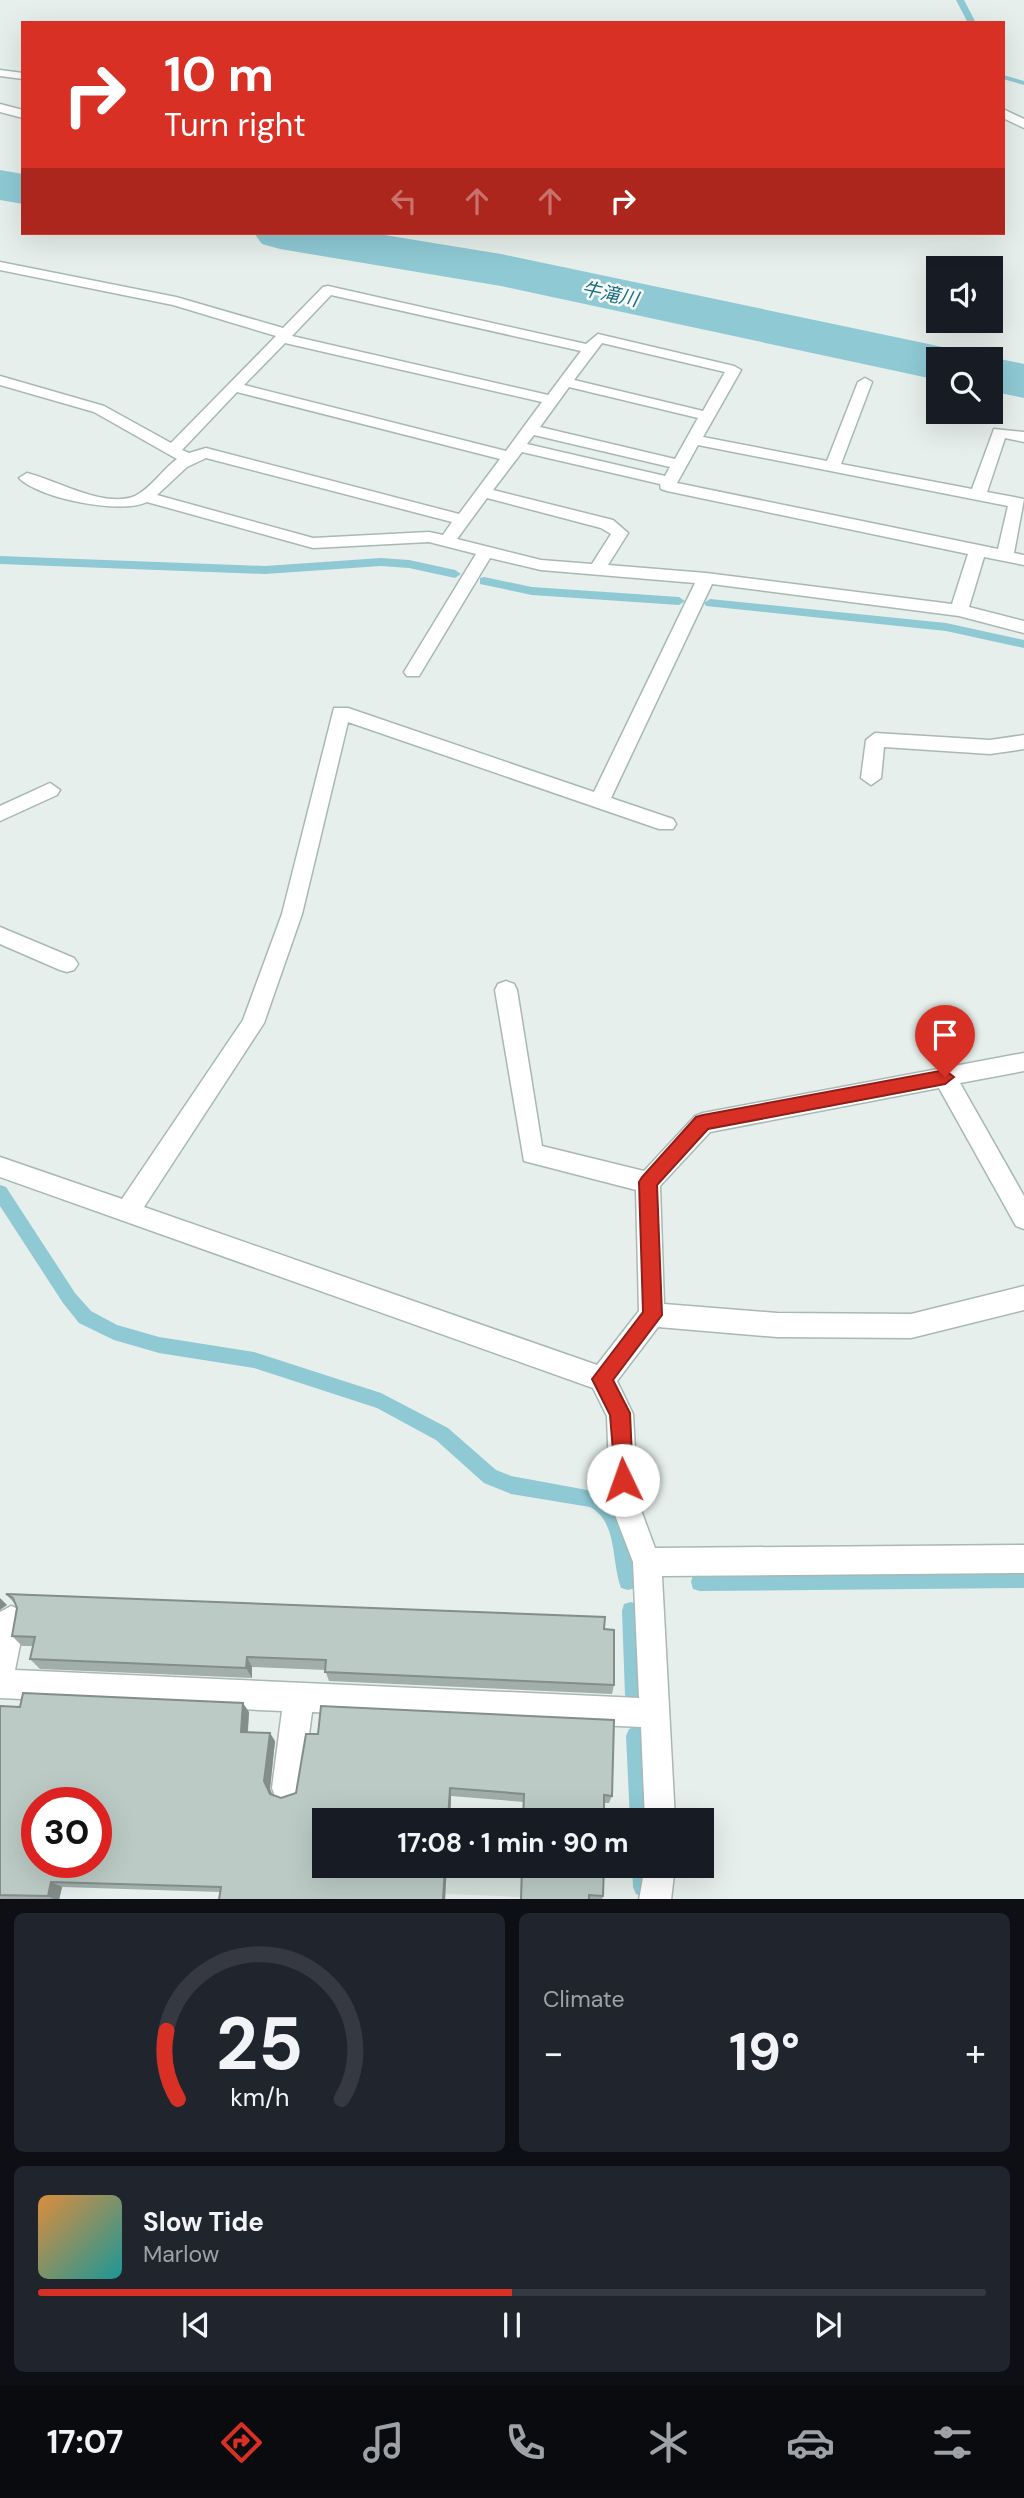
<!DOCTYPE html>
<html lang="en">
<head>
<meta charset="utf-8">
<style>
  :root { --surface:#171b24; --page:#20242c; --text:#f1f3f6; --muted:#9ea1a6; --line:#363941; --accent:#d93025 }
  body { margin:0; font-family:"DM Sans","Noto Sans JP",sans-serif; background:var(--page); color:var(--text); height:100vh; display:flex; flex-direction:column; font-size:26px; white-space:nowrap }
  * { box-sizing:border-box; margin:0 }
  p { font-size:23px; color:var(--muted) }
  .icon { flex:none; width:38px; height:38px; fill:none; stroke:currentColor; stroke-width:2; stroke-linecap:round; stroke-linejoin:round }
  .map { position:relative; height:1899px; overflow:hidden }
  .sheet { display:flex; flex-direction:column; gap:14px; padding:14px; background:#0d0f14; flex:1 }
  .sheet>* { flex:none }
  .guide { position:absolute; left:21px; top:21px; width:984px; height:214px; border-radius:0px; box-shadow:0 7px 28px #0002; background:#d93025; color:#fff; overflow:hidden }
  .controls { position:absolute; left:926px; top:256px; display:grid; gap:14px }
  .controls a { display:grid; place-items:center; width:77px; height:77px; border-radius:0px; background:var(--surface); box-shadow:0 7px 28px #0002; font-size:35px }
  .speed { position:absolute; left:21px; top:1787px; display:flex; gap:14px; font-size:35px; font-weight:700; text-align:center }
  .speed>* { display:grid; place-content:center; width:91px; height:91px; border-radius:50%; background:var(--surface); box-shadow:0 7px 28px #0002; line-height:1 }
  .speed .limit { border:10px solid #d22; background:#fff; color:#111 }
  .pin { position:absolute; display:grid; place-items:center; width:60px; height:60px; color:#fff; margin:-72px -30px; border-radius:50% 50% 50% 0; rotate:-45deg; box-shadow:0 0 7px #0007 }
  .pin .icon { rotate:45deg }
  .me { position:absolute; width:77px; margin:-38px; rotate:357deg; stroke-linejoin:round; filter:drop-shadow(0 0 5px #0008) }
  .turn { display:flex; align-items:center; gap:24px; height:147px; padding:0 28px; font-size:32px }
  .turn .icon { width:91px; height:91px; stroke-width:2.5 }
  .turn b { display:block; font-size:49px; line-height:60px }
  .lanes { display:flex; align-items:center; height:66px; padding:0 28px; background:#0003; justify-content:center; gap:35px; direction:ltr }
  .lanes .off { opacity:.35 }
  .big { font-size:52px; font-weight:700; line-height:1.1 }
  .sheet .widget { flex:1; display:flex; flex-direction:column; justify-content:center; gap:10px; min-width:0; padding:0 24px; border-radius:10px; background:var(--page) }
  .sheet .dial { align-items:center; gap:0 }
  .dial svg { height:182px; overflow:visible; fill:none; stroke:var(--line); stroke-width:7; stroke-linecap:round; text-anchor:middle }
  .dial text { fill:var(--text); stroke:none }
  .song { display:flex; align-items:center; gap:21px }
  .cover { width:84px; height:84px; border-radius:10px; background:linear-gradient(135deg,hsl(30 70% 55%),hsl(180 70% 35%)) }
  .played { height:7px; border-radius:4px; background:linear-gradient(90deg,var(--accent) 50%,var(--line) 50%) }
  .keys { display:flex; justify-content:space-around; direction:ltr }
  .heat { display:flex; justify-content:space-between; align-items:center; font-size:38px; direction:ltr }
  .sheet .tiles { flex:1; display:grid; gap:14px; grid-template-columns:1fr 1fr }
  .widget:last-child { grid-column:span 2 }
  .trip { position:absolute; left:312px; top:1808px; width:402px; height:70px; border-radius:0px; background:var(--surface); box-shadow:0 7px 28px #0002; font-weight:700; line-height:70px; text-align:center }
  .tabs { display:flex; height:112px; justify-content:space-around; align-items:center; background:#090b0e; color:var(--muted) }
  .tabs .icon { width:49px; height:49px }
  .tabs .selected { color:var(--accent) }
  .tabs b { font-size:32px; color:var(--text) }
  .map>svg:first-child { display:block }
  .built { fill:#d4dfda }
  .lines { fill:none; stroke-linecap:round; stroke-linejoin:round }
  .stream { fill:#8ec9d4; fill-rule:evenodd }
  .river { fill:#8ec9d4; fill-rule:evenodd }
  .street-casing { stroke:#a8b8b2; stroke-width:3 }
  .street { fill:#fff; fill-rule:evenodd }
  .wall { fill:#a1aea9 }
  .shaded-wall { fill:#838d89 }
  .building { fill:#bbcac4; stroke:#838d89; stroke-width:2; fill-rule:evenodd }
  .route { fill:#d93025; stroke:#8d1f18; stroke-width:2 }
  .labels { text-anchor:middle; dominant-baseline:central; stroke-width:5; stroke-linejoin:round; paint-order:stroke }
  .far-water-label { font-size:19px; font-style:italic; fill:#1c6f80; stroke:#f7fbf9 }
</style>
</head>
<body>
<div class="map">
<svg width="1024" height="1900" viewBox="0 0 1024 1900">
  <rect width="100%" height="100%" fill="#e6efeb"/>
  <polygon class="built" points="447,1866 522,1866 521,1897 446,1894"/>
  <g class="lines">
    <g class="stream">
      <polygon points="956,0 964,0 976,23 968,23"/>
      <polygon points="1003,75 1024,81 1024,85 1003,79"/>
      <polygon points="0,556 265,566 381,558 409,560 455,570 461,574 455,578 409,568 381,566 265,574 0,564"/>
      <polygon points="484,577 532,587 679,597 685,601 679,605 532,595 480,584 480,578"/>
      <polygon points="710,599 946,623 1024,640 1024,648 946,631 706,606 704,603"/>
      <path d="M0,1185L6,1187L75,1293L91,1311L117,1325L159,1337L254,1352L381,1393L448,1428L496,1470L511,1476L598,1492L611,1499L622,1515L637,1581L635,1588L628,1590L621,1588C611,1561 618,1522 590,1507L511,1494L484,1483L436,1440L377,1408L254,1368L159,1353L114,1340L79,1323L63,1303L0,1206Z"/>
      <polygon points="1024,1570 1024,1588 700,1591 693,1589 691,1582 693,1575 700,1573"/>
      <polygon points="631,1602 638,1604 640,1611 645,1695 642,1702 635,1705 628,1702 625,1695 622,1611 624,1604"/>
      <polygon points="636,1726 643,1729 646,1736 650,1820 630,1820 626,1736 629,1729"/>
      <polygon points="632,1866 652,1866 653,1887 650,1894 643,1897 636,1894 633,1887"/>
    </g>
    <g class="river">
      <polygon points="0,170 23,174 23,204 0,200"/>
      <polygon points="254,233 372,233 501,254 938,346 958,351 964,359 938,359 938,380 501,286 280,249 262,244"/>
      <polygon points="990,357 1024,364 1024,398 990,391 990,359 982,359"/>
    </g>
    <g class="street-casing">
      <g id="street">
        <polygon points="0,70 23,73 23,79 0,76"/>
        <polygon points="0,104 23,110 23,118 0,112"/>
        <polygon points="1003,109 1024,119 1024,128 1003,118"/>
        <path d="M0,262L176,297L283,328L323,287L328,286L586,344L598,334L734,366L741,370L703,437L827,461L858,382L865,378L872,382L841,464L972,489L994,429L1024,432V442L1005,438L987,492L1024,499L1014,553L1024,555V565L984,557L969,607L1024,621V633L959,616L712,584L611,798L673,819L676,824L673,829H659L348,722L302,914L264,1023L144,1207L597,1365L639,1311L636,1190L524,1161L495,990L498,984L506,981L514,984L517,990L542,1146L644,1171L695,1116L703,1113L1024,1053V1071L960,1083L1024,1196V1229L1016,1226L939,1088L710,1132L660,1186L664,1304L777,1313L911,1314L1024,1286V1310L911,1338L777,1337L658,1327L617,1381L633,1414L638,1502L655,1548L1024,1545V1573L662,1576L675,1820H645L641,1727L312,1712L302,1788L298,1799L287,1803L276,1799L272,1788L282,1711L0,1698V1612L11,1606L21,1610L25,1620L15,1670L639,1698L633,1562L610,1502L607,1416L593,1388L0,1177V1157L122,1199L243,1020L282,914L334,708H348L594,792L695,583L541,570L490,558L419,676H407L404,672L476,554L429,542L313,548L147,502C121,515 38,498 19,478L27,473C56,480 105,509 135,496C151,488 162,470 177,459L94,412L0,385V376L104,406L171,443L276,336L173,305L0,270ZM331,295L581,351L548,395L292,336ZM285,343L542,402L506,451L244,385ZM602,343L725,372L703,411L574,380ZM569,387L698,418L675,459L540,427ZM237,392L500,459L459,514L206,448L189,453L182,450ZM534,435L670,467L665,476L527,444ZM698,445L1008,506L998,549L677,483ZM522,452L660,484L661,489L667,491L968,554L952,604L706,573L608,565L628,533L613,520L493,490ZM206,458L452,522L443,535L429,532L313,538L157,495L187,467ZM487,498L601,528L611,534L592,564L541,560L457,539Z"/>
        <polygon points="875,733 990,740 1024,735 1024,749 990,754 884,747 881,778 871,785 861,778 866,740"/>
        <polygon points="50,783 60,790 57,795 0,821 0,806"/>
        <polygon points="0,927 74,958 78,964 74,970 67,972 60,970 0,944"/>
        <polygon points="645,1866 675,1866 671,1900 639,1900"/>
      </g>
    </g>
    <use href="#street" class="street"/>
  </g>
  <g class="wall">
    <polygon points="6,1594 604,1629 614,1685 612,1694 329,1681 325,1670 252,1667 252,1678 40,1669 30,1659 33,1646 22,1646 12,1636 17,1608 15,1604"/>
    <polygon points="0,1706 249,1712 248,1732 275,1741 270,1789 272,1795 281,1798 296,1793 306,1734 612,1796 609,1803 524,1802 451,1796 450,1820 324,1820 324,1866 447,1866 445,1900 219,1900 220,1892 62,1887 59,1900 0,1900"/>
    <polygon points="522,1866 603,1896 602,1900 521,1900"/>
  </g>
  <g class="shaded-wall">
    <polygon points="0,1598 7,1605 0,1610"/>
    <polygon points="247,1657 252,1667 252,1678 246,1668"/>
    <polygon points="243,1703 249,1712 247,1740 241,1732"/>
    <polygon points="270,1733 275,1741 270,1789 275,1801 270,1794 264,1781"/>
    <polygon points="450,1788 451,1796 450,1820 448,1820"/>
    <polygon points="445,1866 447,1866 445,1900 443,1900"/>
    <polygon points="51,1882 62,1887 59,1900 55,1900 48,1896"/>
  </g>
  <g class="building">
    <polygon points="6,1594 605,1617 604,1629 614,1630 614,1685 325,1672 326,1660 247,1657 246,1668 30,1659 35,1637 12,1636 17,1608 13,1598"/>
    <path d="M23,1693L243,1703L241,1732L270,1733L264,1781L270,1794L281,1798L296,1793L306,1734H318L321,1706L614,1720L612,1796L604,1795V1820H523L524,1794L450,1788L448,1820H324V1866H445L443,1900H219L221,1887L51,1882L48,1896L0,1895V1706L20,1707ZM37,1802H96V1862H37Z"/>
    <polygon points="522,1866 604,1866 603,1896 589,1895 589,1900 521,1900"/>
  </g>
  <polygon class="route" points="945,1070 954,1077 945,1084 708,1129 657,1185 662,1315 613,1380 630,1413 633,1480 630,1487 623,1490 616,1487 610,1415 592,1379 643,1312 639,1182 642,1177 696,1117 703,1115"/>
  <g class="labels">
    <g class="far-water-label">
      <text transform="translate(610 294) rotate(12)">牛滝川</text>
    </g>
  </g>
</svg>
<div class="controls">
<a><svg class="icon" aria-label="sound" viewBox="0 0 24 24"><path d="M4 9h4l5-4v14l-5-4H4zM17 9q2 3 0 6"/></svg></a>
<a><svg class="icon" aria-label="search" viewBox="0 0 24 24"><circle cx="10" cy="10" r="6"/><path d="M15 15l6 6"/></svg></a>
</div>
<div class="speed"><div class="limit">30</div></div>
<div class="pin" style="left:945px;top:1077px;background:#d93025"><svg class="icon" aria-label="arrive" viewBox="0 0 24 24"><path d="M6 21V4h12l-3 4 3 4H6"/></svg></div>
<svg class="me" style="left:623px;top:1480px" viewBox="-20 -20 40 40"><circle r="19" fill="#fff"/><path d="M0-13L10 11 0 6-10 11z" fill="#d93025"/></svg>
<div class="trip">17:08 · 1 min · 90 m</div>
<div class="guide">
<div class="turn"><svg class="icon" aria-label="right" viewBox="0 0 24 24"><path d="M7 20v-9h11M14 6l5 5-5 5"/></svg><div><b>10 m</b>Turn right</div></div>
<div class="lanes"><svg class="icon off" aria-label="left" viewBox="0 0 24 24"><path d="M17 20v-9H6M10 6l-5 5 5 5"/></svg><svg class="icon off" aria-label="ahead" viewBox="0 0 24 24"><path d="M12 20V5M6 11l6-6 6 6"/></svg><svg class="icon off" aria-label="ahead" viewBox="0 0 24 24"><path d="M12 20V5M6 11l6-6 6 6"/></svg><svg class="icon" aria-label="right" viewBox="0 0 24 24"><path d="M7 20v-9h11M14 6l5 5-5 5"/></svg></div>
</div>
</div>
<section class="sheet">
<div class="tiles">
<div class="widget dial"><svg viewBox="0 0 100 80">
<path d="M14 69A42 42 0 1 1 86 69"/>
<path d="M14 69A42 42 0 0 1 9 39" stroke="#d93025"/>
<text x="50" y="56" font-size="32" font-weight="700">25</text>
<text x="50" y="72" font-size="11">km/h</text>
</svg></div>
<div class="widget"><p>Climate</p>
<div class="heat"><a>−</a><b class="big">19°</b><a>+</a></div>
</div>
<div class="widget">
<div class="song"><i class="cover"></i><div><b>Slow Tide</b><p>Marlow</p></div></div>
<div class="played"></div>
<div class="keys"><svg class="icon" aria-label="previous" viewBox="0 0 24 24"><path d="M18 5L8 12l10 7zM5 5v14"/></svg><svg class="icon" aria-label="pause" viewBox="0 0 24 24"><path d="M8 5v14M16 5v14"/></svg><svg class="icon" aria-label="next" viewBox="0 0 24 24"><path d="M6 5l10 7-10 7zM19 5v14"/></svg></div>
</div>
</div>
</section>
<nav class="tabs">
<b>17:07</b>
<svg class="icon selected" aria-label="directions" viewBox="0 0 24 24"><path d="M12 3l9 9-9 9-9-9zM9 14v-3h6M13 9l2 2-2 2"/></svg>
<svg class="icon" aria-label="music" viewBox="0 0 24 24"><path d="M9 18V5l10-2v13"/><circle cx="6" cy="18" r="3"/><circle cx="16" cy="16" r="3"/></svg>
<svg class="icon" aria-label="phone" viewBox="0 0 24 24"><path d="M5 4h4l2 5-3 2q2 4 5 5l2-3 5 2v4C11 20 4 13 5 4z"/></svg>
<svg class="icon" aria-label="climate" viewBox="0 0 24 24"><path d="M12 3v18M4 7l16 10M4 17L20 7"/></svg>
<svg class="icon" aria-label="car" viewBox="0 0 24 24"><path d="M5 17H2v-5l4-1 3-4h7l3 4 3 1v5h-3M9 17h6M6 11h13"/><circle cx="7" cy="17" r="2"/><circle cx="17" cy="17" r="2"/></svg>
<svg class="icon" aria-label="filters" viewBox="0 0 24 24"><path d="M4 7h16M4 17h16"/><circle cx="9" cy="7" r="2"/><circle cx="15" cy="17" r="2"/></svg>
</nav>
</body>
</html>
